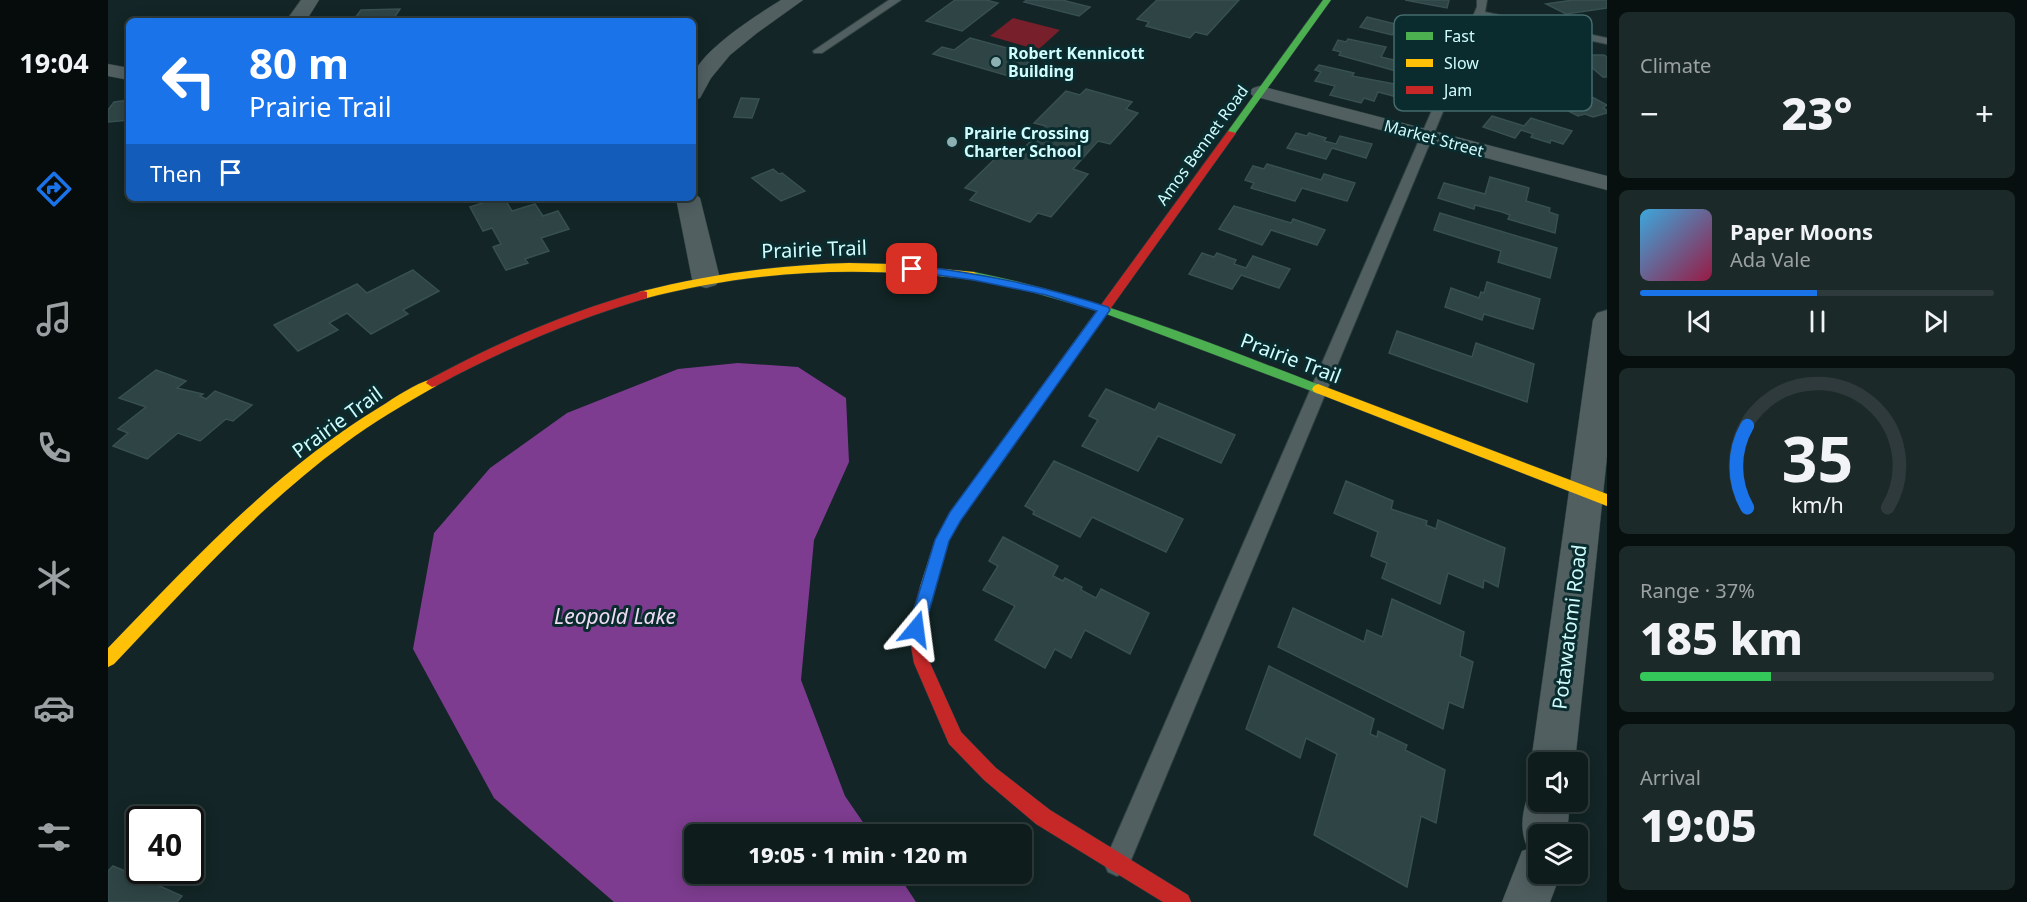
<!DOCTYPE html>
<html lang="en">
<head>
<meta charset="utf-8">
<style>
  :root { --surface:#0e1c1c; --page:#1c2929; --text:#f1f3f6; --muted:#9ba1a3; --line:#2e3a3b; --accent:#1a73e8 }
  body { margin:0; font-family:"Noto Sans",sans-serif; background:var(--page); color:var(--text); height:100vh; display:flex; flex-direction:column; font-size:22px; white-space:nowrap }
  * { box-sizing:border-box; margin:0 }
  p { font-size:20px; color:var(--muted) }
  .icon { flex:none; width:33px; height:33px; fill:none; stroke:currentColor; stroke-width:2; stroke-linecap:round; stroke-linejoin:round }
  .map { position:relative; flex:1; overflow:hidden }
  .details { display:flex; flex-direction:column; gap:12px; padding:12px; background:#080f0f; width:420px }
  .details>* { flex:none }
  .top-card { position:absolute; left:18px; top:18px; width:570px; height:183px; border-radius:9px; box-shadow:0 3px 15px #0003,0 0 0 2px var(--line); background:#1a73e8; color:#fff; overflow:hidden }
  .fabs { position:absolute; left:1420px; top:752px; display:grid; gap:12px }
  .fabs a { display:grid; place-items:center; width:60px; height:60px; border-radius:9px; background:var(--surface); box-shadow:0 3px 15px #0003,0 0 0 2px var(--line); font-size:30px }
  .speed { position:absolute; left:18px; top:806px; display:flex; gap:12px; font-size:30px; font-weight:700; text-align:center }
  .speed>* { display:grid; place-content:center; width:78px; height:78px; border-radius:50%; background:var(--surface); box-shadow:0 3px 15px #0003,0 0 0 2px var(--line); line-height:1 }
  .speed .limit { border:3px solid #111; border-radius:9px; background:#fff; color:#111 }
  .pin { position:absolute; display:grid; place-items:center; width:51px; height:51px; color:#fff; margin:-26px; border-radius:12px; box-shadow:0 3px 9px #0006 }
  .me { position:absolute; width:66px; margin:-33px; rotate:16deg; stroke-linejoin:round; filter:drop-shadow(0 0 4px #0008) }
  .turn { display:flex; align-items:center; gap:21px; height:126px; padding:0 24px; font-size:27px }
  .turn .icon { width:78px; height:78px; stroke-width:2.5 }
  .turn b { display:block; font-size:42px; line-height:51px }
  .then { display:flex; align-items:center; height:57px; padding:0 24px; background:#0003; gap:12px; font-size:22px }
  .big { font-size:45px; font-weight:800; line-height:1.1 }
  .details .tile { flex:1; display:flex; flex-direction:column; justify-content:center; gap:9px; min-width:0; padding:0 21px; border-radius:9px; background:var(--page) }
  .details .dial { align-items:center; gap:0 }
  .dial svg { height:156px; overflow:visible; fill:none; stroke:var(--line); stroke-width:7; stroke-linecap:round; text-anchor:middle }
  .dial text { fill:var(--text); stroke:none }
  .song { display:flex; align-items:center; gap:18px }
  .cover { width:72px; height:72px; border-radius:9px; background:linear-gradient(135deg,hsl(200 70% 55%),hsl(340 70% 35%)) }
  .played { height:6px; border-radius:3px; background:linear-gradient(90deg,var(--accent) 50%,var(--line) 50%) }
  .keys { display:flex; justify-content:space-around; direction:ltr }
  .heat { display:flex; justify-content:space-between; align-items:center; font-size:33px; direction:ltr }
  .charge { height:9px; border-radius:4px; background:linear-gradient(90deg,#34c759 37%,var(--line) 0) }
  .trip { position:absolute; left:576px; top:824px; width:348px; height:60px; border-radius:9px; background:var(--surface); box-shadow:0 3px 15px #0003,0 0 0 2px var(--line); font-weight:800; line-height:60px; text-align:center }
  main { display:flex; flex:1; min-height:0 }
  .dock { display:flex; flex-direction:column; width:108px; justify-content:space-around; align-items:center; background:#060b0b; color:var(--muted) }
  .dock .icon { width:42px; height:42px }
  .dock .selected { color:var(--accent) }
  .dock b { font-size:27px; color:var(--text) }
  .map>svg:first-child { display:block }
  .green { fill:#771f2a }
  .water { fill:#7d3c8f }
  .building { fill:#2e4445; stroke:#385051; stroke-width:1.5 }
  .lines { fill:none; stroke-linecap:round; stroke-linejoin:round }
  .lane-casing { stroke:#2f4243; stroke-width:2 }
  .street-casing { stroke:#2f4243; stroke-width:1 }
  .fast-casing { stroke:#2f4243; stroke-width:1 }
  .slow-casing { stroke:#2f4243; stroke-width:1 }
  .jam-casing { stroke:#2f4243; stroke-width:1 }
  .lane { fill:#515f60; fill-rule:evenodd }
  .street { fill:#515f60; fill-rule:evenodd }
  .fast { fill:#4caf50; fill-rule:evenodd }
  .slow { fill:#ffc107; fill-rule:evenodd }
  .jam { fill:#c62828; fill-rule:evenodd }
  .route { fill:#1a73e8; stroke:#114b97; stroke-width:1.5 }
  .poi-dot { fill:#8db1b3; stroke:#0b2c2e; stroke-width:2 }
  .labels { text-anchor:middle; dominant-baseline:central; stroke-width:6; stroke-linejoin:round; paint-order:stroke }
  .far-poi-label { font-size:16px; font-weight:bold; fill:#cefdff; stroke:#0b2c2e; text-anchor:start }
  .far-street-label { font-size:16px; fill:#cefdff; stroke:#0b2c2e }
  .street-label { font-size:20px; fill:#cefdff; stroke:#0b2c2e }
  .water-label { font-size:21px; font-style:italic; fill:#efdcf4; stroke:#0b2c2e }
  .key { fill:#0b2c2e; stroke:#466b6d; stroke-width:1.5 }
  .key-label { font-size:16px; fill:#cefdff }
</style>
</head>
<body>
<main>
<nav class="dock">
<b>19:04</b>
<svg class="icon selected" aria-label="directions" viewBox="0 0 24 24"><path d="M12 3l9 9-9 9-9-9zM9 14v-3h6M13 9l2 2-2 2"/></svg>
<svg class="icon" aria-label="music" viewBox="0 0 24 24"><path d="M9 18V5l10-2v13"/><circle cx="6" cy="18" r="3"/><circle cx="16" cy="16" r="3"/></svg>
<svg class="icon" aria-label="phone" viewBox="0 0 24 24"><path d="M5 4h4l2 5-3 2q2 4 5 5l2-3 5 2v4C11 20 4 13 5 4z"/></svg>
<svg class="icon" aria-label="climate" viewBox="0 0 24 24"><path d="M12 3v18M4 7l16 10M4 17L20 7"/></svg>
<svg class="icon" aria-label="car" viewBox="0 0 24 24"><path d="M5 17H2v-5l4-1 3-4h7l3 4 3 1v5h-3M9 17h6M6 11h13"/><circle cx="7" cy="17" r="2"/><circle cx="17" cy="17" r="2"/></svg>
<svg class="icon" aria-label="filters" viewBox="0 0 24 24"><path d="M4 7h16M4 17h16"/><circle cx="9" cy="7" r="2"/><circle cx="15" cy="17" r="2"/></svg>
</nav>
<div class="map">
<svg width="1499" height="902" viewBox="0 0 1499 902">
  <rect width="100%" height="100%" fill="#132526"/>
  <polygon class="green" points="905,18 952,30 930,50 882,36"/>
  <polygon class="water" points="630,363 690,367 738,398 741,462 706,540 693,680 737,796 763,834 586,834 586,873 789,873 808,902 506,902 386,798 305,649 326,533 382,468 459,413 570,369"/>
  <g class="building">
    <polygon points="847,0 878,0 890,3 854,31 818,21"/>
    <polygon points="919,0 954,0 982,7 971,16 916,2"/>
    <polygon points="1049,0 1131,0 1099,35 1087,32 1082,38 1038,26 1041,22 1029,19"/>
    <polygon points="1297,0 1341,0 1339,8"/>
    <polygon points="1465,0 1499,0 1499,8 1458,14 1438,4"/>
    <polygon points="292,9 284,21 236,21 239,18 247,18 253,10"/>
    <polygon points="1259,17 1291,25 1295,19 1322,25 1317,34 1289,28 1284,35 1252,27"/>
    <polygon points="862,38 928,56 913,69 920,71 911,79 825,54 834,47 846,50"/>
    <polygon points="1240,39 1278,47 1273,57 1303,64 1299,74 1231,55 1233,52 1225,50 1230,40 1238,42"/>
    <polygon points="1469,55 1496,55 1499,57 1499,77 1495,77"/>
    <polygon points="1211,65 1246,73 1244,76 1303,87 1297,99 1270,92 1266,101 1256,98 1253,103 1222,95 1227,86 1207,81 1213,72 1207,70"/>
    <polygon points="1436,71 1499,105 1495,108 1499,110 1499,113 1485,117 1477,114 1470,116 1433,97 1451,92 1418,76"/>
    <polygon points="978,89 1024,102 1018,109 1030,113 1002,144 990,141 965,169 980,174 943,217 930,213 922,222 862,200 869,192 857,188 897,149 911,153 938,126 926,123 958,91 972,95"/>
    <polygon points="633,98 651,99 644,118 626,117"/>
    <polygon points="21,100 21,120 0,122 0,110 6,102"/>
    <polygon points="1384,116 1416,126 1423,118 1464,131 1455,144 1443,140 1442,143 1423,137 1425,134 1413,130 1407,138 1375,127"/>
    <polygon points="1188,133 1199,136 1201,133 1218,138 1216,141 1228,144 1232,136 1264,144 1258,158 1224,148 1218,159 1179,148"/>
    <polygon points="1159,164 1213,180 1216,174 1247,183 1239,201 1194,188 1187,201 1143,188 1146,183 1137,180 1145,166 1156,169"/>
    <polygon points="665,169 671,174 674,173 697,191 673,201 644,178"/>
    <polygon points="1382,177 1421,188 1418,201 1442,208 1441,212 1450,215 1447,233 1400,219 1402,215 1394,212 1367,205 1366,209 1330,198 1336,183 1377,194"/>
    <polygon points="390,198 396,198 404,211 427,204 435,216 450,211 461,229 433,238 441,251 417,259 420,263 398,270 385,247 393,244 384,228 375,231 362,207"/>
    <polygon points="1126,206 1183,223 1185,219 1217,230 1209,245 1163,230 1154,245 1111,229"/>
    <polygon points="1332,213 1449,248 1442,278 1390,262 1393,251 1326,230"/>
    <polygon points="1094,253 1106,257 1109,253 1128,260 1126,264 1138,268 1145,256 1182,269 1171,288 1133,275 1124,289 1081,274"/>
    <polygon points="305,270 331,291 295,310 300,314 263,334 239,313 221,323 230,330 190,351 166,325 249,284 259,293"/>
    <polygon points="1379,282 1432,299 1425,329 1376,314 1374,320 1337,307 1343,288 1371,298 1373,292 1376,293"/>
    <polygon points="1289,331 1364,357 1368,343 1426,364 1419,402 1281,353"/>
    <polygon points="48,370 78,381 69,388 95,394 92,396 98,399 107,391 144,405 125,421 118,419 92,441 70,433 39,459 5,446 20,433 10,429 38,407 11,398"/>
    <polygon points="998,389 1047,410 1051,403 1127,435 1113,463 1050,436 1030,471 974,446 990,420 981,416"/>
    <polygon points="946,461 1075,519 1058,552 984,517 972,537 925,514 926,511 917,506"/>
    <polygon points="1238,481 1285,501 1283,509 1319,521 1318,525 1328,529 1330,520 1397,548 1390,587 1376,580 1375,588 1340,573 1332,604 1274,578 1279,563 1263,556 1270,532 1226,513"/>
    <polygon points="895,537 950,566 945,576 955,581 957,578 974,587 973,590 988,598 993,589 1041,613 1022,654 977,630 963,658 947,649 937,668 887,640 907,606 875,590 890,566 881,561"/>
    <polygon points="1284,599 1356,632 1352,656 1365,662 1355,708 1341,702 1335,729 1170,647 1185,608 1256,642 1259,630 1274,637"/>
    <polygon points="1161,666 1266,719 1262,734 1269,737 1270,731 1299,745 1297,750 1337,770 1328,823 1313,816 1299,887 1206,835 1229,754 1198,738 1192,758 1138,729"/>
    <polygon points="5,866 29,876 34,870 47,870 56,874 47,884 74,896 69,902 0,902 0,871"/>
  </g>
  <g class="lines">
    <g class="lane-casing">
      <g id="lane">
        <polygon points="781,0 793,0 714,53 706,53 705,51"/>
        <polygon points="1369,0 1379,0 1377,12 1499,38 1499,44 1374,18 1018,872 1009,876 1000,872 996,863 1000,854 1369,7"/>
      </g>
    </g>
    <g class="street-casing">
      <g id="street">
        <polygon points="193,0 211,0 198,21 178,21"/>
        <path d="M673,0H695L649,33L622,55L603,78L592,98L585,100C585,93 583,84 585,77C590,52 652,13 673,0Z"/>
        <polygon points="0,64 21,68 21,80 0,76"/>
        <polygon points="1152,86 1499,176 1499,190 1145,96 1141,92 1145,88"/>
        <polygon points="585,192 592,198 612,279 608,285 598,288 588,285 584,279 568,198 585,198"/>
        <polygon points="1499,310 1499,456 1467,762 1431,762 1431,778 1423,762 1485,320 1489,313"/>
        <path d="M1431,782V801H1462L1459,834H1431V873H1453L1442,902H1394L1414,851L1420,849C1410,827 1415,807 1424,785Z"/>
      </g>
    </g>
    <g class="fast-casing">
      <g id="fast">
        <polygon points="1215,0 1223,0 1126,135 1120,135 1120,131"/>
        <path d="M866,272C987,296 1100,342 1214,386L1216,389L1210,394L1206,392L993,312L910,288L862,278L860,276Z"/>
      </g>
    </g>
    <g class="slow-casing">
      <g id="slow">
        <path d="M741,263L783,264L866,272L872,276L866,280C751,265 648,270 535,299L529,295L531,292C601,274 670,265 741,263Z"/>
        <polygon points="986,319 990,320 992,323 990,326 852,520 841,541 825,592 820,594 815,592 812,587 827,540 842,512 982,320"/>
        <path d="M324,379L328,380L330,383L328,386C297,404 265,422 236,444C150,507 78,588 6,664L0,667V648C84,561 168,470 272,407C288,397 306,384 324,379Z"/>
        <polygon points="1210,384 1499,494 1499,506 1206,392 1204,389 1206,386"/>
      </g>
    </g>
    <g class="jam-casing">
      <g id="jam">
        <polygon points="1120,131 1128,133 990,326 982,326 980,323 982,320"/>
        <path d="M535,291L539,292V298C465,320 396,349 328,386L324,387L318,383L320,380C388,343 460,312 535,291Z"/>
        <polygon points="820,580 825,582 828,587 816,629 822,663 853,732 888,768 942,810 1080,895 1083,902 1055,902 928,824 876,780 841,744 806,663 800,629 812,587 815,582"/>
      </g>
    </g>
    <use href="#lane" class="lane"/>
    <use href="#street" class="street"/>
    <use href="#fast" class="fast"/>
    <use href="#slow" class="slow"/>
    <use href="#jam" class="jam"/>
  </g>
  <path class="route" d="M804,265C874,274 933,285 1000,307L1002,310L853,520L841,541L816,629L814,634L808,636L803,634L800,629L827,540L842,512L989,311L938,295L865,280L801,271V266Z"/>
  <g class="poi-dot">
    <circle cx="888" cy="62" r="6"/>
    <circle cx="844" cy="142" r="6"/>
  </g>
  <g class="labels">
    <g class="far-poi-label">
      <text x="900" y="53">Robert Kennicott<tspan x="900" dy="18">Building</tspan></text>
      <text x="856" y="133">Prairie Crossing<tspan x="856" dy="18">Charter School</tspan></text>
    </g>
    <g class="far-street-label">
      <text transform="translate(1326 138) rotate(15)">Market Street</text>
      <text transform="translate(1094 145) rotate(-54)">Amos Bennet Road</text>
    </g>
    <g class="street-label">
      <text transform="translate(706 249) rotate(-2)">Prairie Trail</text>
      <text transform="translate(1183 358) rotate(21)">Prairie Trail</text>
      <text transform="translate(229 422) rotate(-36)">Prairie Trail</text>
      <text transform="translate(1461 627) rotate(-83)">Potawatomi Road</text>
    </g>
    <g class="water-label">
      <text x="507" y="616">Leopold Lake</text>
    </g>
  </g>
  <rect x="1286" y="15" width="198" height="96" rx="9" class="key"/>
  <rect x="1298" y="32" width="27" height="8" fill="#4caf50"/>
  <rect x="1298" y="59" width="27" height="8" fill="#ffc107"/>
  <rect x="1298" y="86" width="27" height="8" fill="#c62828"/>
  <g class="key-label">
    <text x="1336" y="42">Fast</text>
    <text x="1336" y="69">Slow</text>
    <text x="1336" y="96">Jam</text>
  </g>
</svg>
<div class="fabs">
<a><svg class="icon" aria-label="sound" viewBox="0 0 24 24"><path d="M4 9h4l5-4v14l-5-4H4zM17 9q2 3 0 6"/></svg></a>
<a><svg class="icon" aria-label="layers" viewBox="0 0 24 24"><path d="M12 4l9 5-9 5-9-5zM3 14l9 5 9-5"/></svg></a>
</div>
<div class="speed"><div class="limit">40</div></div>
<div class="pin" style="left:804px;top:269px;background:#d93025"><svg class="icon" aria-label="arrive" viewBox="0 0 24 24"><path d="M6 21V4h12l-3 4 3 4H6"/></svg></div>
<svg class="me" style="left:808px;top:629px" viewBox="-20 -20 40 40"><path d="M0-17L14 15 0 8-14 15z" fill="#1a73e8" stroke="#fff" stroke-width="4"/></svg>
<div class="trip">19:05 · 1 min · 120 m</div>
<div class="top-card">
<div class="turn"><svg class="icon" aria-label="left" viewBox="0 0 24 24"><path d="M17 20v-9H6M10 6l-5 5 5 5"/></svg><div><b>80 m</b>Prairie Trail</div></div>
<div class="then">Then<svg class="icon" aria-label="arrive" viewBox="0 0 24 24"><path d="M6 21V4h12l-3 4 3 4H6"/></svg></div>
</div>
</div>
<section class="details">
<div class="tile"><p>Climate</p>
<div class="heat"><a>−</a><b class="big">23°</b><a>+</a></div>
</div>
<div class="tile">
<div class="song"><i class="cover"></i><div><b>Paper Moons</b><p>Ada Vale</p></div></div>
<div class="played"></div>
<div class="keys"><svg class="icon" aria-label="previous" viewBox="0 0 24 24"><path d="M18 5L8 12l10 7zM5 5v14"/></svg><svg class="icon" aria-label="pause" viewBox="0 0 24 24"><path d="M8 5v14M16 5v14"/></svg><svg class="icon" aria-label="next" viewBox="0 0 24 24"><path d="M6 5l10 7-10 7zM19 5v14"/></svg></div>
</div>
<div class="tile dial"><svg viewBox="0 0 100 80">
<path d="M14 69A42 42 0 1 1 86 69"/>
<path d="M14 69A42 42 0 0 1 14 27" stroke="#1a73e8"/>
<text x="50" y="56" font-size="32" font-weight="700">35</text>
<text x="50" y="72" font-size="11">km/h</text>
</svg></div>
<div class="tile"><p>Range · 37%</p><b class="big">185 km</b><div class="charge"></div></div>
<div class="tile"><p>Arrival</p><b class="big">19:05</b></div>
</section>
</main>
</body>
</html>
